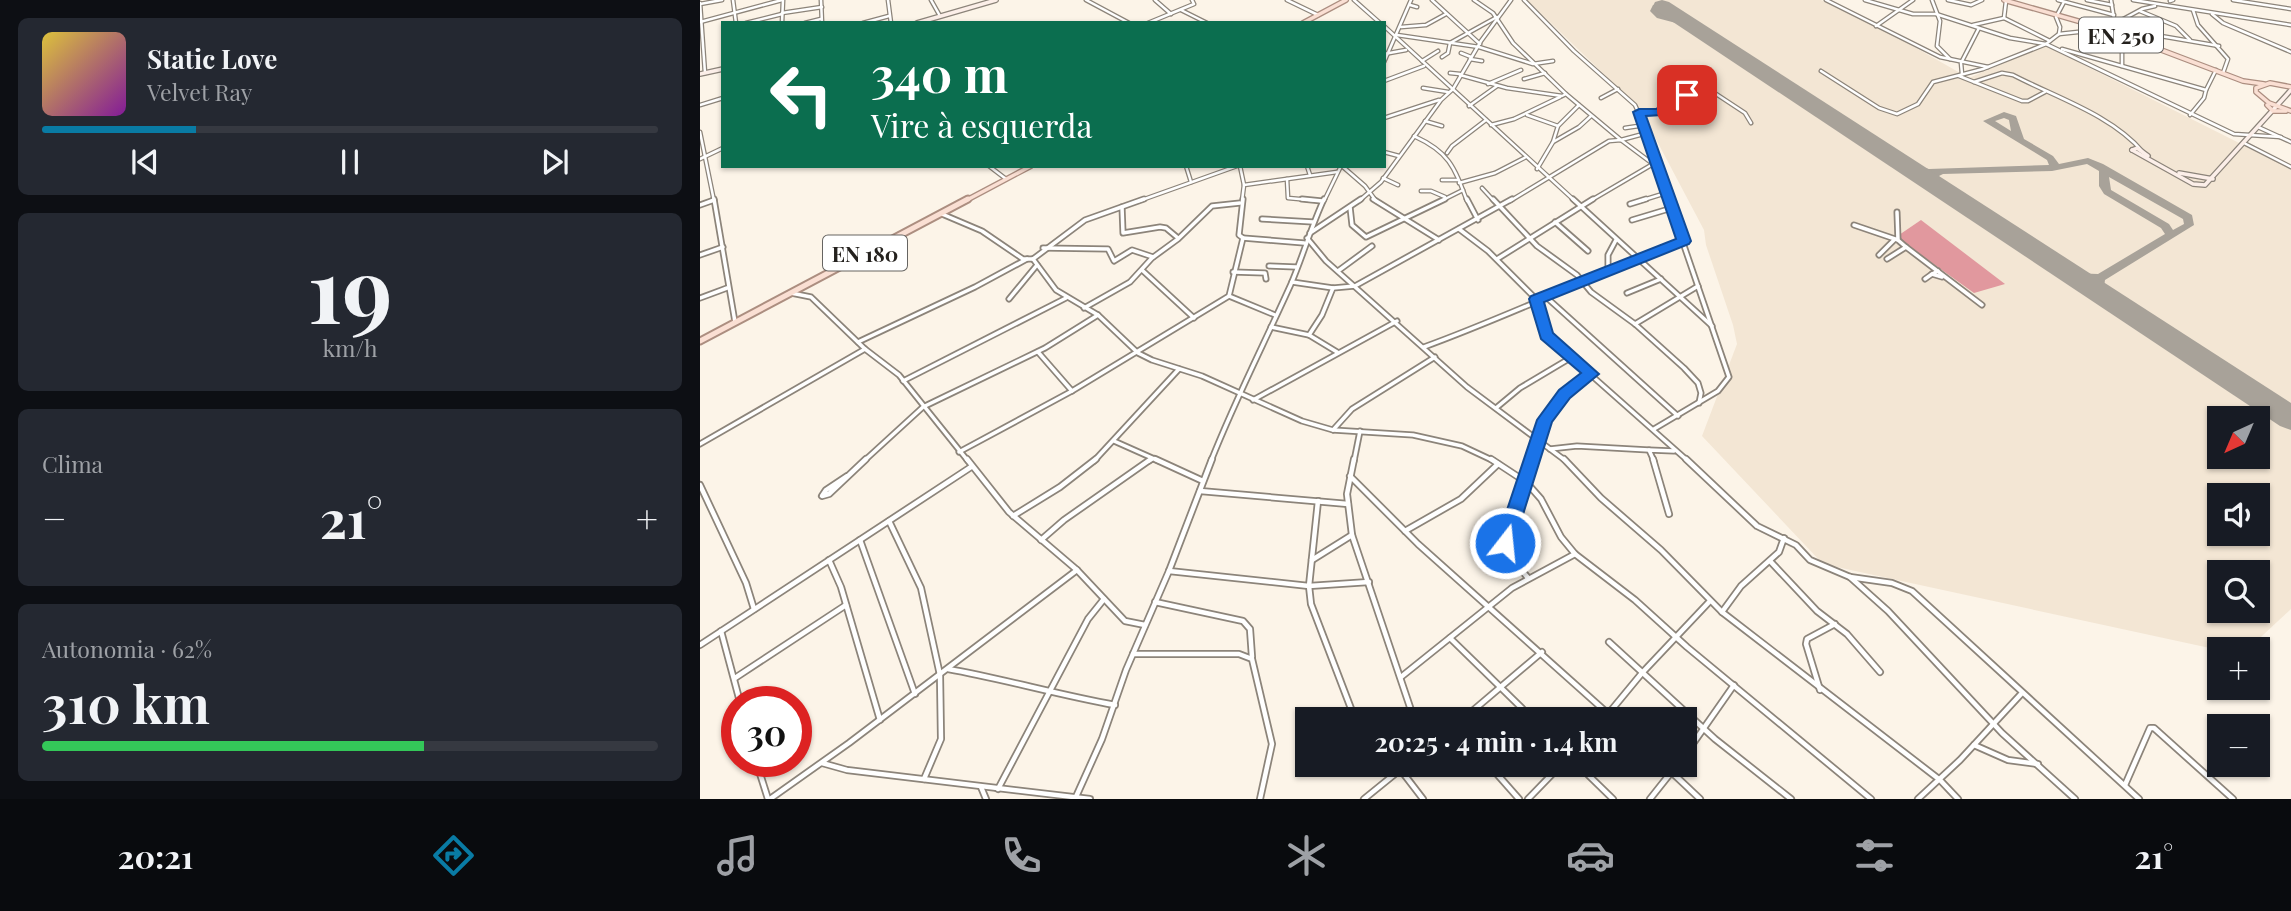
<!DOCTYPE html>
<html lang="pt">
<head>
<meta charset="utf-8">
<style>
  :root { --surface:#171b24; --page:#242831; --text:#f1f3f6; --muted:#9ea1a6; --line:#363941; --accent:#097ba4 }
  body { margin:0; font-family:"Playfair Display",serif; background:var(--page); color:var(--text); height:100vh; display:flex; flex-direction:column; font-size:26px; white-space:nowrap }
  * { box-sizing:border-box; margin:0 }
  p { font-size:23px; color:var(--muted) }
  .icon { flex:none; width:38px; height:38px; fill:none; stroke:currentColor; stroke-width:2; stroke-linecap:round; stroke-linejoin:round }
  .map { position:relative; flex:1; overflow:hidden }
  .sheet { display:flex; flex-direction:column; gap:18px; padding:18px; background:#0d0f14; width:700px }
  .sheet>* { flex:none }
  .banner { position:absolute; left:21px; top:21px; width:665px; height:147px; border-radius:0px; box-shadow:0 2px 5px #0004; background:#0b6e4f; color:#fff; overflow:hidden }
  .needle { width:46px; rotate:224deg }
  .tools { position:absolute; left:1507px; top:406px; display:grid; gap:14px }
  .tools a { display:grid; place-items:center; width:63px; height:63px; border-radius:0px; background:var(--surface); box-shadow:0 2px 5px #0004; font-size:35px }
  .speed { position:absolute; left:21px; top:686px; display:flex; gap:14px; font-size:35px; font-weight:700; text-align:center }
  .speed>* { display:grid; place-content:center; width:91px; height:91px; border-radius:50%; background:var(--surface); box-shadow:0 2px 5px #0004; line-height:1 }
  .speed .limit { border:10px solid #d22; background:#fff; color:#111 }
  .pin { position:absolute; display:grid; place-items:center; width:60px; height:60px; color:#fff; margin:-30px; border-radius:14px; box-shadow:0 4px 10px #0006 }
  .me { position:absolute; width:77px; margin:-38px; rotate:16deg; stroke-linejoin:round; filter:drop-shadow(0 0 5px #0008) }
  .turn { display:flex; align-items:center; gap:24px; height:147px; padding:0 35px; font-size:32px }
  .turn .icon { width:91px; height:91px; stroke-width:2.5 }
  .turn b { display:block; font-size:49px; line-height:60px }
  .big { font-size:52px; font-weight:700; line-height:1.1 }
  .sheet .card { flex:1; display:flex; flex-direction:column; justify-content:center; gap:10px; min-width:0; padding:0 24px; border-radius:10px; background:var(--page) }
  .sheet .dial { align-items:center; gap:0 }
  .dial b { font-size:91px; line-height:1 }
  .song { display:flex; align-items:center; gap:21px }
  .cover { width:84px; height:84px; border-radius:10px; background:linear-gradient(135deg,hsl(50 70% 55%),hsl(290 70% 35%)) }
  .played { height:7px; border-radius:4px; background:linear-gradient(90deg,var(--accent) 25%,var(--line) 25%) }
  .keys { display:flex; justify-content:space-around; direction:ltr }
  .heat { display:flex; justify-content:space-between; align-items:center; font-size:38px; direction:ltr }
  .charge { height:10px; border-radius:5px; background:linear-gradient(90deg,#34c759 62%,var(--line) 0) }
  .trip { position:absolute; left:595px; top:707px; width:402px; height:70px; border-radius:0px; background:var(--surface); box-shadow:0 2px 5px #0004; font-weight:700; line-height:70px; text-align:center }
  .menu { display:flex; height:112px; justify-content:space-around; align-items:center; background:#090b0e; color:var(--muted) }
  .menu .icon { width:49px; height:49px }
  .menu .active { color:var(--accent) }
  .menu b { font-size:32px; color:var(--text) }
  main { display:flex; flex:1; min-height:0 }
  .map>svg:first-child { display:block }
  .built { fill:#f3e6d4; fill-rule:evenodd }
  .forest { fill:#e1989e }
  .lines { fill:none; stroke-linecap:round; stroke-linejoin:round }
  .taxiway { fill:#a8a299; fill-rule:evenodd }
  .runway { fill:#a8a299; fill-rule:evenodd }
  .street-far2-casing { stroke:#8c847a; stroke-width:5 }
  .street-far1-casing { stroke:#8c847a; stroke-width:7 }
  .street-casing { stroke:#8c847a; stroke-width:8 }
  .secondary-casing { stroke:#8c847a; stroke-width:6 }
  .primary-far1-casing { stroke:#ac8e80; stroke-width:6 }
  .primary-casing { stroke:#ac8e80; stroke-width:9 }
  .street-far2 { stroke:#fff; stroke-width:2.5 }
  .street-far1 { stroke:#fff; stroke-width:3.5 }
  .street { stroke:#fff; stroke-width:4.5 }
  .secondary { stroke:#fcefe9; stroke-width:3.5 }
  .primary-far1 { stroke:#fadfd3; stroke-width:3.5 }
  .primary { stroke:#fadfd3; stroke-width:5 }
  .route { fill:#1a73e8; stroke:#114b97; stroke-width:2 }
  .labels { text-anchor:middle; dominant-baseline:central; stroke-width:7; stroke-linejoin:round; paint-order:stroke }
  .shield { fill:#fff; stroke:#666461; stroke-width:2 }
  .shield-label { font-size:21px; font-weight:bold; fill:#24211d }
</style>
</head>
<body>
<main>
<section class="sheet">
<div class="card">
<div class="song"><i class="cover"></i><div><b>Static Love</b><p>Velvet Ray</p></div></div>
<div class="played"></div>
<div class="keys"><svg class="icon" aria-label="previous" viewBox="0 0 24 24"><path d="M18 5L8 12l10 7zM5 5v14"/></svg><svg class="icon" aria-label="pause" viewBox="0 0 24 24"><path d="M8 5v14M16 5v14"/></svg><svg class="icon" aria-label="next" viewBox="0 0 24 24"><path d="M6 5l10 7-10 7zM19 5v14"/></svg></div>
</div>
<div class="card dial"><b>19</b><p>km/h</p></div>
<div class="card"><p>Clima</p>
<div class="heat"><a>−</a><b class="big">21°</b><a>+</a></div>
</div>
<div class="card"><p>Autonomia · 62%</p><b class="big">310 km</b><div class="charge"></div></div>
</section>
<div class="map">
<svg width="1591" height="799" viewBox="0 0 1591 799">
  <rect width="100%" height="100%" fill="#fcf4e8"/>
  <path class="built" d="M827,0H1121L1202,40L1269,78L1344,45L1591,169V609L1548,649L1519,650L1123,564L1002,436L1037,344L1033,325L1006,245L1004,230L940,109ZM1519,418H1558V457H1519ZM1519,495H1558V534H1519ZM1519,572H1558V611H1519Z"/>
  <polygon class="forest" points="1221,220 1305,284 1274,293 1196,237"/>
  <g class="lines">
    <g class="taxiway">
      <polygon points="962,4 966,6 958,10 963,14 995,25 991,27 957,18 950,11 953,5"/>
      <path d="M1304,112L1316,116L1324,139L1353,156L1359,164L1388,158L1403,164L1492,215L1494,225L1405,280L1404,287L1411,296L1405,300L1401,299L1393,288L1394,281L1371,279L1370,276L1371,273L1398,274L1465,234L1461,228L1404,194L1399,186V171L1387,164L1352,171L1243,174L1239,176L1240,184L1235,187L1230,184L1229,175L1205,169L1203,167L1208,164L1229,169L1349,165L1347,160L1283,121ZM1304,118L1309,120L1311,131L1295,121ZM1409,177L1483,219L1484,224L1473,230L1469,224L1411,190Z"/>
    </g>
    <polygon class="runway" points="962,0 969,2 1591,403 1591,430 1580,426 955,10 953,6 955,2"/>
    <g class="street-far2-casing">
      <g id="street-far2">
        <polyline points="33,0 36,23"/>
        <polyline points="121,0 122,23"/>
        <polyline points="188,0 191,23"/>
        <polyline points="231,0 240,16"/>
        <polyline points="386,0 429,23"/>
        <polyline points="455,0 471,14"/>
        <polyline points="587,0 618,15"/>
        <polyline points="654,0 680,23"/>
        <polyline points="732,0 780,44"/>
        <polyline points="774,0 793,13 813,43 866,94 921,140 947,133"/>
        <polyline points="824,0 874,51 935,105 946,129 969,201"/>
        <polyline points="1126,0 1240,57 1288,67"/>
        <polyline points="1165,0 1213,14 1236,14 1310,38 1346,44 1359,34 1360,27 1356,17 1364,2"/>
        <polyline points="1232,0 1240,21 1237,46 1250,59"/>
        <polyline points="1248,0 1271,5 1282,0"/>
        <polyline points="1358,0 1414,15"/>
        <polyline points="1387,0 1412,5"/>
        <polyline points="1411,0 1415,25"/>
        <polyline points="1433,0 1591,25"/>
        <polyline points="1533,0 1591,9"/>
        <polyline points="1470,1 1473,0"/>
        <polyline points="0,3 5,73"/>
        <polyline points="0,4 22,0"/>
        <polyline points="710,5 717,7"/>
        <polyline points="481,10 507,23"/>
        <polyline points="1493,10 1498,25 1528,59 1523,73"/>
        <polyline points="1440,11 1476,26 1490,40"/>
        <polyline points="82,13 122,7"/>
        <polyline points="1512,14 1523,23 1591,52"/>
        <polyline points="1304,18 1350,41"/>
        <polyline points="0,22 82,0"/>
        <polyline points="46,23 82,14"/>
        <polyline points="82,23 83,0"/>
        <polyline points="105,23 121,19"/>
        <polyline points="163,23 189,16"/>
        <polyline points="448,23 494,4 492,0"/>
        <polyline points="1416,23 1442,9 1455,6"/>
        <polyline points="1273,25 1304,18 1306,1"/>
        <polyline points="684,26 875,201"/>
        <polyline points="1176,26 1213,0"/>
        <polyline points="701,27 726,25 746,14"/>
        <polyline points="1414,28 1519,46"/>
        <polyline points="1359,34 1406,29"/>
        <polyline points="697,35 779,47 833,64 853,61"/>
        <polyline points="1422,35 1422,66"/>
        <polyline points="1362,49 1506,90 1504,98 1490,115"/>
        <polyline points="761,53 771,57"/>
        <polyline points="684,54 706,50"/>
        <polyline points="742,57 748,53 750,43 797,17"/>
        <polyline points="770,59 782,61"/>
        <polyline points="722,61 738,51"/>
        <polyline points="684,62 711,0"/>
        <polyline points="1121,71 1179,108 1197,114 1218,104 1233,82 1283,69 1346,44 1534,134 1581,137"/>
        <polyline points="750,73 760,74"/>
        <polyline points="1262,74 1261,63 1279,28"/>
        <polyline points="760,75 807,88 862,96 866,94"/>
        <polyline points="1259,76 1322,101 1328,101 1345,92"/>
        <polyline points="824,79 845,73"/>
        <polyline points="684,81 724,66"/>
        <path d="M1274,82L1302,73L1313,75C1355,97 1412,115 1443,152"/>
        <polyline points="788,84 821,70"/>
        <polyline points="1004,86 1045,113 1051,123"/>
        <polyline points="723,88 748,92"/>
        <polyline points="1506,90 1516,70"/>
        <polyline points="901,98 918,89"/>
        <polyline points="0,105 23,98"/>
        <polyline points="769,106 797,86"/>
        <polyline points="938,112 958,113 999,90 1004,86 1005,72"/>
        <polyline points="827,115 858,126"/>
        <polyline points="684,118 739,100"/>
        <polyline points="725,121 742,126"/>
        <polyline points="791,125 814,119 860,97"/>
        <polyline points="1558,127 1591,142"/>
        <polyline points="925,128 945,125"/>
        <polyline points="0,132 14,201"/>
        <path d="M714,136C749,152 754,166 767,201"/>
        <polyline points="853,142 858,126 879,105"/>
        <polyline points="1544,143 1591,167"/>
        <polyline points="684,152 699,156"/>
        <polyline points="747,153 752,146 786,120"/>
        <polyline points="0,159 23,148"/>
        <polyline points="289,166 306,179"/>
        <polyline points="486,166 491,182"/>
        <polyline points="540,166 544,185"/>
        <polyline points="607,166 610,175"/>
        <polyline points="642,166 665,186 676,201"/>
        <polyline points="837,169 853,142 879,127 891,116"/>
        <polyline points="683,178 698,185"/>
        <polyline points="587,179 588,198 621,201"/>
        <polyline points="742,180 758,180"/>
        <polyline points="759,183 795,173 826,157"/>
        <polyline points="782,188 794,201"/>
        <polyline points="721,191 731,191 745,197"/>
        <polyline points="11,201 14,200"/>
        <polyline points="439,201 537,166"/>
        <polyline points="542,201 544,185 637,172"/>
        <polyline points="624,201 641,166"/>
        <polyline points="659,201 681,182 741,100 753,89 781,41 811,0"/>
        <polyline points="741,201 763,190"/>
        <polyline points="810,201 909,141 921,140 953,164 955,162"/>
        <polyline points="890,201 953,164"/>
        <polyline points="940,201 966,193"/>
      </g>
    </g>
    <g class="street-far1-casing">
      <g id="street-far1">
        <polyline points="14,199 35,322"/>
        <polyline points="602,199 622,201"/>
        <polyline points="673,199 739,240"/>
        <polyline points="767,199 778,220"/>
        <polyline points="793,199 837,246 877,275 891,292 935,324 984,368 998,383 1001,393 999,403"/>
        <polyline points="873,199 1012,326"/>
        <polyline points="930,204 946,199"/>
        <polyline points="0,205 14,200"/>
        <polyline points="422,207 423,233 460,227 466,228 478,238"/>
        <polyline points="650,207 652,225 666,237 745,199"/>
        <polyline points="242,214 282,231 323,259 333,259"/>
        <polyline points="562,219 613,222"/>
        <polyline points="932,220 972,208"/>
        <polyline points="855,222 888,251"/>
        <polyline points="1154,225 1198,240 1197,212"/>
        <polyline points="759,229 788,251 836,299 847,336 988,461"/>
        <polyline points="610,233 661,199"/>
        <polyline points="543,238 604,243"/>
        <polyline points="607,238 626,261 767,387 866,461"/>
        <polyline points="1206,247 1282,305"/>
        <polyline points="343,248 408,249 414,261 432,250 453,257"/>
        <polyline points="0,255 23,247"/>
        <polyline points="1179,255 1194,240"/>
        <polyline points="333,259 356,290 398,315 438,353 452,360 502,376 602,421 633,430 713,435 762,446 794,461"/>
        <polyline points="333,259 385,220 444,199"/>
        <polyline points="797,259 893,199"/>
        <polyline points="1187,259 1206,247 1199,241"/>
        <polyline points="569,266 596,267"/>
        <polyline points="908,269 908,255 916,240"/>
        <polyline points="442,270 494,318"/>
        <polyline points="638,271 672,246"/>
        <polyline points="1238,271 1232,274 1242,277"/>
        <polyline points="533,272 565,273 566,279"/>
        <polyline points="1225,279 1232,274"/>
        <polyline points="592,282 633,288"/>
        <polyline points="91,293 111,297 165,349 199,375 268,461"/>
        <polyline points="927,293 961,279"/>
        <polyline points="529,296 575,315"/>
        <polyline points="845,296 978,416"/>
        <polyline points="0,298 27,288"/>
        <polyline points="309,299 337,265"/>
        <polyline points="384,308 430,282 452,258 478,239 512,206 540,203"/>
        <polyline points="935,324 998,286"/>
        <polyline points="571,327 609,335 637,352"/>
        <polyline points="609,335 622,315 633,288 655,286 812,199"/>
        <polyline points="158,342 275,287 327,259"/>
        <path d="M724,347C812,315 896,274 984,241"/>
        <polyline points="338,352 372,391"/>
        <polyline points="203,381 366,298"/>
        <polyline points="553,400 697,321"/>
        <polyline points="796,408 820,388 872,357"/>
        <polyline points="954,429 1018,391 1029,377 968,199"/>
        <polyline points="633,430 652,409 735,357"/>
        <polyline points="414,441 459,461"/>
        <polyline points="0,444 165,349"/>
        <polyline points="850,449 877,446 949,450"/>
        <polyline points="259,452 372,391 529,296 543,238 539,235 543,199"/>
        <polyline points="164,461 223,407 345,348 398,315"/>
        <polyline points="394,461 479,369"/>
        <polyline points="449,461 452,459"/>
        <path d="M511,461C535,400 564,344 591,284C603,256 611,227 624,199"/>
        <polyline points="654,461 660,431"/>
        <path d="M832,461C843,417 854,400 892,374"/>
        <polyline points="954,461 949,450 974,451"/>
      </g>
    </g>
    <g class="street-casing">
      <g id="street">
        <polyline points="267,459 309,512 377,570 425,621 445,625"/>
        <polyline points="455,459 503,481"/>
        <polyline points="654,459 647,494 652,535 714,719"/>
        <polyline points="791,459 826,482 841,499 861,537 875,554 935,600 987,647 1171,799"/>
        <polyline points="864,459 901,498 961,550 1022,612 1240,780 1258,799"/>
        <polyline points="953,459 969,514"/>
        <polyline points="986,459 1057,526 1096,545 1110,560 1150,577 1192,583 1212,591 1439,799"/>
        <polyline points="147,476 126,490 122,496 129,494 166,459"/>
        <polyline points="650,476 718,544 914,719"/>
        <polyline points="0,485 46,583 54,609"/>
        <polyline points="500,491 648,504"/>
        <polyline points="618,501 609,586 611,604 655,719"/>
        <polyline points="313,516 360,487 396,459"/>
        <polyline points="189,521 221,588 240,675 241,739 224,779"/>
        <polyline points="705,531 761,499 798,464"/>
        <polyline points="160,540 215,694"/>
        <polyline points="341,540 364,520 451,459"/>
        <polyline points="129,560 141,587 180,720"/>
        <polyline points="612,560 652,535"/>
        <polyline points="1070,561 1117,611 1147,634 1180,672"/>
        <polyline points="469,571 609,586 669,582"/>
        <polyline points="1150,577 1188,611 1302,733 1375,799"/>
        <path d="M828,578C821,569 812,561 807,551C798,530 827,483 833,459"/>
        <polyline points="455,602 543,621 550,629 552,657"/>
        <polyline points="1022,612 1041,586 1079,552 1084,538"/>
        <polyline points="21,631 40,702"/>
        <polyline points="750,638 833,719"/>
        <polyline points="909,642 1015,739 1091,799"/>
        <polyline points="0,645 271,467"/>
        <polyline points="433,654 539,654 552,659 572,744 560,799"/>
        <path d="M248,669C304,679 359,695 415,705"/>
        <polyline points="701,677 812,588 875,554"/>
        <polyline points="35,678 146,605"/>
        <polyline points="1120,690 1106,644 1107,639 1135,624"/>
        <polyline points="763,719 842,652"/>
        <polyline points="904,719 942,673 1010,601"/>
        <polyline points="1274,745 1308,760 1338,764"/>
        <polyline points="985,755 1034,685"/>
        <polyline points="56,761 68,799"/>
        <polyline points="122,763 147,770 390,799"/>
        <polyline points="685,765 693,775"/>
        <polyline points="789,765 819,799"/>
        <polyline points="878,765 913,799"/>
        <polyline points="964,765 1000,799"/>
        <polyline points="700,769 723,799"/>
        <polyline points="1425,785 1450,728 1454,728 1533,799"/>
        <polyline points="281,787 286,799"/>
        <polyline points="298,789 388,619 404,599"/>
        <polyline points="70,799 149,743 377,570"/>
        <polyline points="375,799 402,739 426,670 469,571 512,459"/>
        <polyline points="664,799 706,765"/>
        <polyline points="828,799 861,765"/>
        <polyline points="950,799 977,765"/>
        <polyline points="1218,799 1260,760 1322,693"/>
      </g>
    </g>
    <g class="secondary-casing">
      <g id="secondary">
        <polyline points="217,23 296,0"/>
        <polyline points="0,74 23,69"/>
        <polyline points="1432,150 1493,184 1505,185 1591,90"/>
        <polyline points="1432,150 1437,148 1448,156"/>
        <polyline points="1479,173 1513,179"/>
      </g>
    </g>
    <g class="primary-far1-casing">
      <g id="primary-far1">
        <polyline points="1304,0 1406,29 1543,81 1564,84"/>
        <polyline points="603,23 646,0"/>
        <polyline points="1591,87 1570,83 1556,88 1556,92 1569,103 1591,111"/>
        <polyline points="1567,105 1573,111 1586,111"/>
        <polyline points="265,201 331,166"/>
      </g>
    </g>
    <g class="primary-casing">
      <polyline id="primary" points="0,341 268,199"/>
    </g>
    <use href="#street-far2" class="street-far2"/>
    <use href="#street-far1" class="street-far1"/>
    <use href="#street" class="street"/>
    <use href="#secondary" class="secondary"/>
    <use href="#primary-far1" class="primary-far1"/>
    <use href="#primary" class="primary"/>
  </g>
  <polygon class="route" points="983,92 993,95 962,115 946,116 991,241 989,244 844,302 853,333 899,374 870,398 852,422 814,543 811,549 805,551 799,549 796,543 837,420 859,390 881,373 841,339 829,299 831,296 976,239 933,112 939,109 956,109"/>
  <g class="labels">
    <g class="shield">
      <rect x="1379" y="17.5" width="84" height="35" rx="5"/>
      <rect x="123" y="235.5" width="84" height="35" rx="5"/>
    </g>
    <g class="shield-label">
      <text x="1421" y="35">EN 250</text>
      <text x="165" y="253">EN 180</text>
    </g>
  </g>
</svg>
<div class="tools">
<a><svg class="needle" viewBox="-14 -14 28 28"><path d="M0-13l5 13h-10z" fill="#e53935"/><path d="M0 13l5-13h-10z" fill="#9ea1a6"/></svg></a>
<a><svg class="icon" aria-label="sound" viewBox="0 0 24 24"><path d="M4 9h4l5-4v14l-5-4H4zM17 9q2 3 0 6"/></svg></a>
<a><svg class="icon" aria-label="search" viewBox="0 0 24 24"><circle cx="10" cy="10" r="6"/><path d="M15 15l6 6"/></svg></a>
<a>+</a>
<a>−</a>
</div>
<div class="speed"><div class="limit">30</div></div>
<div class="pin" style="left:987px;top:95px;background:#d93025"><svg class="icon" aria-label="arrive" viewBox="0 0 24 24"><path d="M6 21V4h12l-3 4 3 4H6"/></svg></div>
<svg class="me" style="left:805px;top:543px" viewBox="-20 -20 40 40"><circle r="17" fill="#1a73e8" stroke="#fff" stroke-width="3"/><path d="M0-11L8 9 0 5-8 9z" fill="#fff"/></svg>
<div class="trip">20:25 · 4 min · 1.4 km</div>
<div class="banner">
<div class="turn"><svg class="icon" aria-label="left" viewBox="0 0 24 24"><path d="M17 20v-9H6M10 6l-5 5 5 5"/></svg><div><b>340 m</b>Vire à esquerda</div></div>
</div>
</div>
</main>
<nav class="menu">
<b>20:21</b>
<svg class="icon active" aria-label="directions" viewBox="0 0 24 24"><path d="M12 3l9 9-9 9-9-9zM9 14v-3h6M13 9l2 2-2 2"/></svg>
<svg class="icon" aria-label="music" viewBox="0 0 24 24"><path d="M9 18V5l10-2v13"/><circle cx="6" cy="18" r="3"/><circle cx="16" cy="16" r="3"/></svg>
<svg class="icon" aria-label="phone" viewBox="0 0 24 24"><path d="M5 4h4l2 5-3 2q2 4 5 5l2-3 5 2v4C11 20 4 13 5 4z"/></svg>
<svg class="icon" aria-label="climate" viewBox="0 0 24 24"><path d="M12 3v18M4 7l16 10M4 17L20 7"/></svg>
<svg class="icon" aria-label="car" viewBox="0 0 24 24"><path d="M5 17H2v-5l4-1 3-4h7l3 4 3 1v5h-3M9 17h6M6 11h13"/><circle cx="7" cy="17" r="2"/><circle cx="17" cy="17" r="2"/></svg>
<svg class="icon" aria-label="filters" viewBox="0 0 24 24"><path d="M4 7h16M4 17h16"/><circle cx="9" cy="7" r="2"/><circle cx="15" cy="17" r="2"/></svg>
<b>21°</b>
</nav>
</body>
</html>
